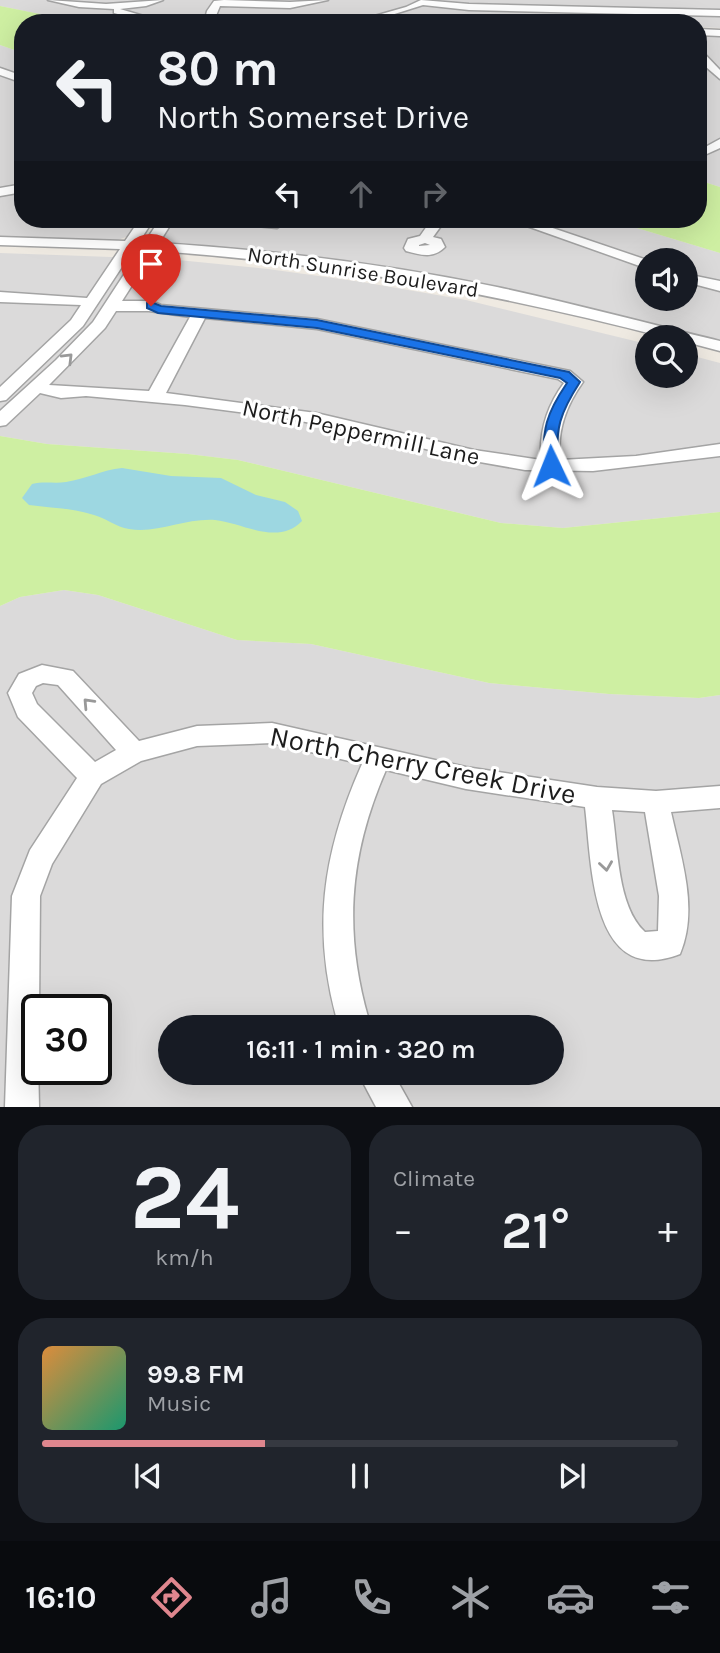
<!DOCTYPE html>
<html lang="en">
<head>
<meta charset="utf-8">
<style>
  :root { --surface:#171b24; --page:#20242c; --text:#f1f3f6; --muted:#9ea1a6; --line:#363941; --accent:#df868e }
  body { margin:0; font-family:Karla,sans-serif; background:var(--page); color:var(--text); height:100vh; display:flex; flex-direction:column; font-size:26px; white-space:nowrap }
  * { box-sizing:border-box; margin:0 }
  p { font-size:23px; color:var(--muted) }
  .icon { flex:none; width:38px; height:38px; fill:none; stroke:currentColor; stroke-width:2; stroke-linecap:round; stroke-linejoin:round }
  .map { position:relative; height:1107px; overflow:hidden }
  .sheet { display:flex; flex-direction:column; gap:18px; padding:18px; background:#0d0f14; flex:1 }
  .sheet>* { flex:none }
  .guide { position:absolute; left:14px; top:14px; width:693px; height:214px; border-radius:28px; box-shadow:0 7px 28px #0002; background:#171b24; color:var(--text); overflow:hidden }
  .tools { position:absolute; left:635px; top:248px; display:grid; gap:14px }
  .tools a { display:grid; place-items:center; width:63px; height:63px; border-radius:50%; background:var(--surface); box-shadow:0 7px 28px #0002; font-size:35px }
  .speed { position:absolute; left:21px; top:994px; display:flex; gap:14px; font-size:35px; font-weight:700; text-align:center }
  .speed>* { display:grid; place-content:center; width:91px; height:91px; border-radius:50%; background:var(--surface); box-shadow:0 7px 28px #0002; line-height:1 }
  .speed .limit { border:4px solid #111; border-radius:10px; background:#fff; color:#111 }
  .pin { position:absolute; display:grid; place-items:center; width:60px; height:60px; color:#fff; margin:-72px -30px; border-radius:50% 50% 50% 0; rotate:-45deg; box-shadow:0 0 7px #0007 }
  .pin .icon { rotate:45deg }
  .me { position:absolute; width:77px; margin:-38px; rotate:358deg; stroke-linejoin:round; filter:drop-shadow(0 0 5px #0008) }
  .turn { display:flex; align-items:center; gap:24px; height:147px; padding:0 28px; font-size:32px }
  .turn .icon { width:91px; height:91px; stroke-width:2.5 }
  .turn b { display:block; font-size:49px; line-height:60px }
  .lanes { display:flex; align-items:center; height:66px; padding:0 28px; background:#0003; justify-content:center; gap:35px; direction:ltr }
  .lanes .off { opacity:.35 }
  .big { font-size:52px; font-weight:600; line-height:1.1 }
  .sheet .card { flex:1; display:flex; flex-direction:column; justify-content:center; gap:10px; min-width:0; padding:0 24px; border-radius:28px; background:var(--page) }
  .sheet .dial { align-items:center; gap:0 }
  .dial b { font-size:91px; line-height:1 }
  .song { display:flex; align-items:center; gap:21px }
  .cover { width:84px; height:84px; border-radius:10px; background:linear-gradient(135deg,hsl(30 70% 55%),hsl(160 70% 35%)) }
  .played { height:7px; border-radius:4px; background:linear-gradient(90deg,var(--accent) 35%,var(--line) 35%) }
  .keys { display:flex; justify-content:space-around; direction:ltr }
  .heat { display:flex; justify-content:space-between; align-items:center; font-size:38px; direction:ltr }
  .sheet .tiles { flex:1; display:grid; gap:18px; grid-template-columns:1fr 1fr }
  .card:last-child { grid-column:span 2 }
  .trip { position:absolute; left:158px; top:1015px; width:406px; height:70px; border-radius:35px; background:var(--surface); box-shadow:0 7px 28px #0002; font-weight:600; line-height:70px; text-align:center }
  .dock { display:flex; height:112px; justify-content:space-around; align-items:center; background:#090b0e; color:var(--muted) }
  .dock .icon { width:49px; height:49px }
  .dock .on { color:var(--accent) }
  .dock b { font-size:32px; color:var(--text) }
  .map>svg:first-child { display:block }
  .residential { fill:#dbdada; fill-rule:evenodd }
  .grass { fill:#ceefa2 }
  .water { fill:#9dd7e1 }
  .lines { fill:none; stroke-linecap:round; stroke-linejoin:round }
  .minor-casing { stroke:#a4a4a4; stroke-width:3 }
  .minor { fill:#fff; fill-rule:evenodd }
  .oneway { stroke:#999 }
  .route { fill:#1a73e8; stroke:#114b97; stroke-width:2 }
  .labels { text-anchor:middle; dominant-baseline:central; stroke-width:6; stroke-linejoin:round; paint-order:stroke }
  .far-street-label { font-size:21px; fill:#1d1d1d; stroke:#fff }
  .street-label { font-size:24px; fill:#1d1d1d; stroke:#fff }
  .near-street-label { font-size:28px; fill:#1d1d1d; stroke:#fff }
</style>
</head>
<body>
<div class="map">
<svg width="720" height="1107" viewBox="0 0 720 1107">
  <rect width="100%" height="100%" fill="#efeae2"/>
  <g class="residential">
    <polygon points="0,0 720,0 720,28 698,27 698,23 83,23 0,6"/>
    <polygon points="698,33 720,34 720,187 698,180"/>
    <polygon points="0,45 23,53 23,219 142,219 133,234 118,240 0,238"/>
    <path d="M174,219H607L720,253V343L598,311L163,242L162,239ZM648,261H686V299H648Z"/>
    <polygon points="0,253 168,259 268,269 362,282 466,300 647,344 648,376 686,376 686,354 720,363 720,512 563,528 501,523 238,460 188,454 47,444 0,436"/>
    <path d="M64,590L98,595L237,640L311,644L489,683L609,694L699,698L720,695V1107H0V606L20,597ZM37,1010H96V1069H37ZM170,1027H551V1073H170Z"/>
  </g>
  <g class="grass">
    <polygon points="0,6 75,21 83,23 23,23 23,53 0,45"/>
    <polygon points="698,180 720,187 720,253 607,219 698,219"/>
    <polygon points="0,436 47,444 188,454 238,460 501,523 563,528 720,512 720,695 699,698 609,694 489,683 311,644 237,640 98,595 64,590 20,597 0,606"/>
  </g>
  <path class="water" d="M122,468L171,476L221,478L256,495L285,502L298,511L302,521C278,546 243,523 215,520C185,518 157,534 129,529C116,527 106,518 94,515C73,508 51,508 29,505L22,498L32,484C44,481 55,484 66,482C86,479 102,470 122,468Z"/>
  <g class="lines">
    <g class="minor-casing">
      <g id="minor">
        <polygon points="48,0 106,4 163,0 146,6 120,9 164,22 151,23 114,13 114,9 79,7"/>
        <polygon points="224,0 290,2 328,0 290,8 220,6 213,23 204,23 207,11 214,1"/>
        <polygon points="421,0 469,4 720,10 720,16 469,10 423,5 366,23 350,23 406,7"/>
        <polygon points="698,29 720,30 720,36 698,35"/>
        <polygon points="698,47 720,70 720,79 698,60"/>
        <polygon points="0,68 23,76 23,83 0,75"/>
        <polygon points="720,139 720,148 698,158 698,151"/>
        <polygon points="23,184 23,192 0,196 0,188"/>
        <path d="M140,219H154L139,242H145L160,219H174L159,243C272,250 386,264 497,287C572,303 646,323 720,341V351L686,342V338H668C498,294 329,262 154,251L122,301H151L161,305L317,319L570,371L583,382C566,406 557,430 560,460L636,456L720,444V456L593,471L525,470L474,461L349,430L284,418L185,405L86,396L61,398L40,393L6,425L0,426V411L56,360L93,322L140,250H133L83,326L6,400L0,401V387L71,320L81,305L0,302V292L87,298L120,249L0,245V237L125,241ZM116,311H149L190,317L149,391L49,385L105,328ZM205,318L317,329L558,379L564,383C547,406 539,431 541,460L474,450L316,413L166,393Z"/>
        <polygon points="251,219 292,219 277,228 256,226"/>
        <path d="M432,219H446L433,237L441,239L445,247C433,259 421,255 406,251L404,248L408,239L420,236ZM425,243L430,245L419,246V245Z"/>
        <polygon points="507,219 526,219 650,261 648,261 648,269"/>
        <polygon points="686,274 720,281 720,291 686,282"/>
        <path d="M42,665L73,671L139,741L197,726L272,723L466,767L597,787L656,791L720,786V808L671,812C681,858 699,909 680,954C590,989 592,863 585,807L466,789L386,770C348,857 343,936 371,1027H339C311,932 322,854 362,764L272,743L197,746L141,761L101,784L52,864L40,896L39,1010H37L39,1107H5L12,896L30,850L77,778L18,717L8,693L19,674ZM43,683L58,685L116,750L95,762L37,704L32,693L36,686ZM612,810L645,812L659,896L658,931L645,932C617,907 618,847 612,810Z"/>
        <polygon points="358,1073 393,1073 412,1107 376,1107"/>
      </g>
    </g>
    <use href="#minor" class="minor"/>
  </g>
  <defs><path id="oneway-chevron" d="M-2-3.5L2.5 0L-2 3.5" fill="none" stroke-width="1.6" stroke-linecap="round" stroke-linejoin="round" transform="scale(1.75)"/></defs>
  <g class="oneway">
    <use href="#oneway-chevron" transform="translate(68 358) rotate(-45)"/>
    <use href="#oneway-chevron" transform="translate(88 703) rotate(-133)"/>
    <use href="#oneway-chevron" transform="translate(606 866) rotate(82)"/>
  </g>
  <path class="route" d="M151,302L161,306L317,320L569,372L580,382C560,413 555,428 558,466L551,470L544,466C542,429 546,414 567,383L560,378L317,328L158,313L147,308V303Z"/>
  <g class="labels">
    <g class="far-street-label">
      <text transform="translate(363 272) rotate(9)">North Sunrise Boulevard</text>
    </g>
    <g class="street-label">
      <text transform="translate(361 432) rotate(12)">North Peppermill Lane</text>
    </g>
    <g class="near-street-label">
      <text transform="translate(423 765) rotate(11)">North Cherry Creek Drive</text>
    </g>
  </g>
</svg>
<div class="tools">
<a><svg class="icon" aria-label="sound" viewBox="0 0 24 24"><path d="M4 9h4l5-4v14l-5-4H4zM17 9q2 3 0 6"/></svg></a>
<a><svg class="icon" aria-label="search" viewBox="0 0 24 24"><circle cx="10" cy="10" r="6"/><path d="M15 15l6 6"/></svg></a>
</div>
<div class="speed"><div class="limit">30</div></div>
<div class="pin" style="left:151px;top:306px;background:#d93025"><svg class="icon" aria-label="arrive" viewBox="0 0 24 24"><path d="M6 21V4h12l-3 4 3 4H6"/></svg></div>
<svg class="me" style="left:551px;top:466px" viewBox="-20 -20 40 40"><path d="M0-17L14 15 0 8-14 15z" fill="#1a73e8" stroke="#fff" stroke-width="4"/></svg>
<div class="trip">16:11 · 1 min · 320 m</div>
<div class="guide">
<div class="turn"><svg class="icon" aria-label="left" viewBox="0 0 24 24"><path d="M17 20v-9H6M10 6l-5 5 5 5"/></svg><div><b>80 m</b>North Somerset Drive</div></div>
<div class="lanes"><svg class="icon" aria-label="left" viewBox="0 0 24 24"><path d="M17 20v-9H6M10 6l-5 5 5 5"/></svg><svg class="icon off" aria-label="ahead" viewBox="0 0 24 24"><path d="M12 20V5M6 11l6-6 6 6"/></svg><svg class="icon off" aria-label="right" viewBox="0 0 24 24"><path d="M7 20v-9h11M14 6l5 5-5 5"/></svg></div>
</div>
</div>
<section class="sheet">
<div class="tiles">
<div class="card dial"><b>24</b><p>km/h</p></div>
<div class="card"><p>Climate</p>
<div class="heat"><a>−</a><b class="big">21°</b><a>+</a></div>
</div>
<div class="card">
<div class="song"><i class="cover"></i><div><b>99.8 FM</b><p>Music</p></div></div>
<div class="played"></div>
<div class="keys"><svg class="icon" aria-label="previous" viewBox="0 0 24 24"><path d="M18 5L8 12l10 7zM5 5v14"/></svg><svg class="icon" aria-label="pause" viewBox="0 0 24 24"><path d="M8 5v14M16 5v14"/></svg><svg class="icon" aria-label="next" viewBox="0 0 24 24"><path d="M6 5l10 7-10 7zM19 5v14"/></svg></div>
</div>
</div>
</section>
<nav class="dock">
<b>16:10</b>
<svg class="icon on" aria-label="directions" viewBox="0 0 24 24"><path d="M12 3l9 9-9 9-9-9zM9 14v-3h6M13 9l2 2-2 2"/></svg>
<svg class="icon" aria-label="music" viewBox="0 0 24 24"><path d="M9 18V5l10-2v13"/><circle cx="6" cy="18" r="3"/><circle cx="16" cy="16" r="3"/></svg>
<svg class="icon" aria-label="phone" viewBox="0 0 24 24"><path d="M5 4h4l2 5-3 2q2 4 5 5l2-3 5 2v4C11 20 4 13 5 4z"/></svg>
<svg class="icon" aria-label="climate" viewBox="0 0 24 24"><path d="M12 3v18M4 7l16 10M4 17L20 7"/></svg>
<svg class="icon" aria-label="car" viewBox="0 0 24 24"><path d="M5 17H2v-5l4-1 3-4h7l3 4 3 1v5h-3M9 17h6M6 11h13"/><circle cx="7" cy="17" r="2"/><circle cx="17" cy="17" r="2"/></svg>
<svg class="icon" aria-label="filters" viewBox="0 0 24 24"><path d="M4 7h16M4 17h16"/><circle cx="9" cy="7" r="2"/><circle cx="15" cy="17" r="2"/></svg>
</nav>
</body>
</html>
